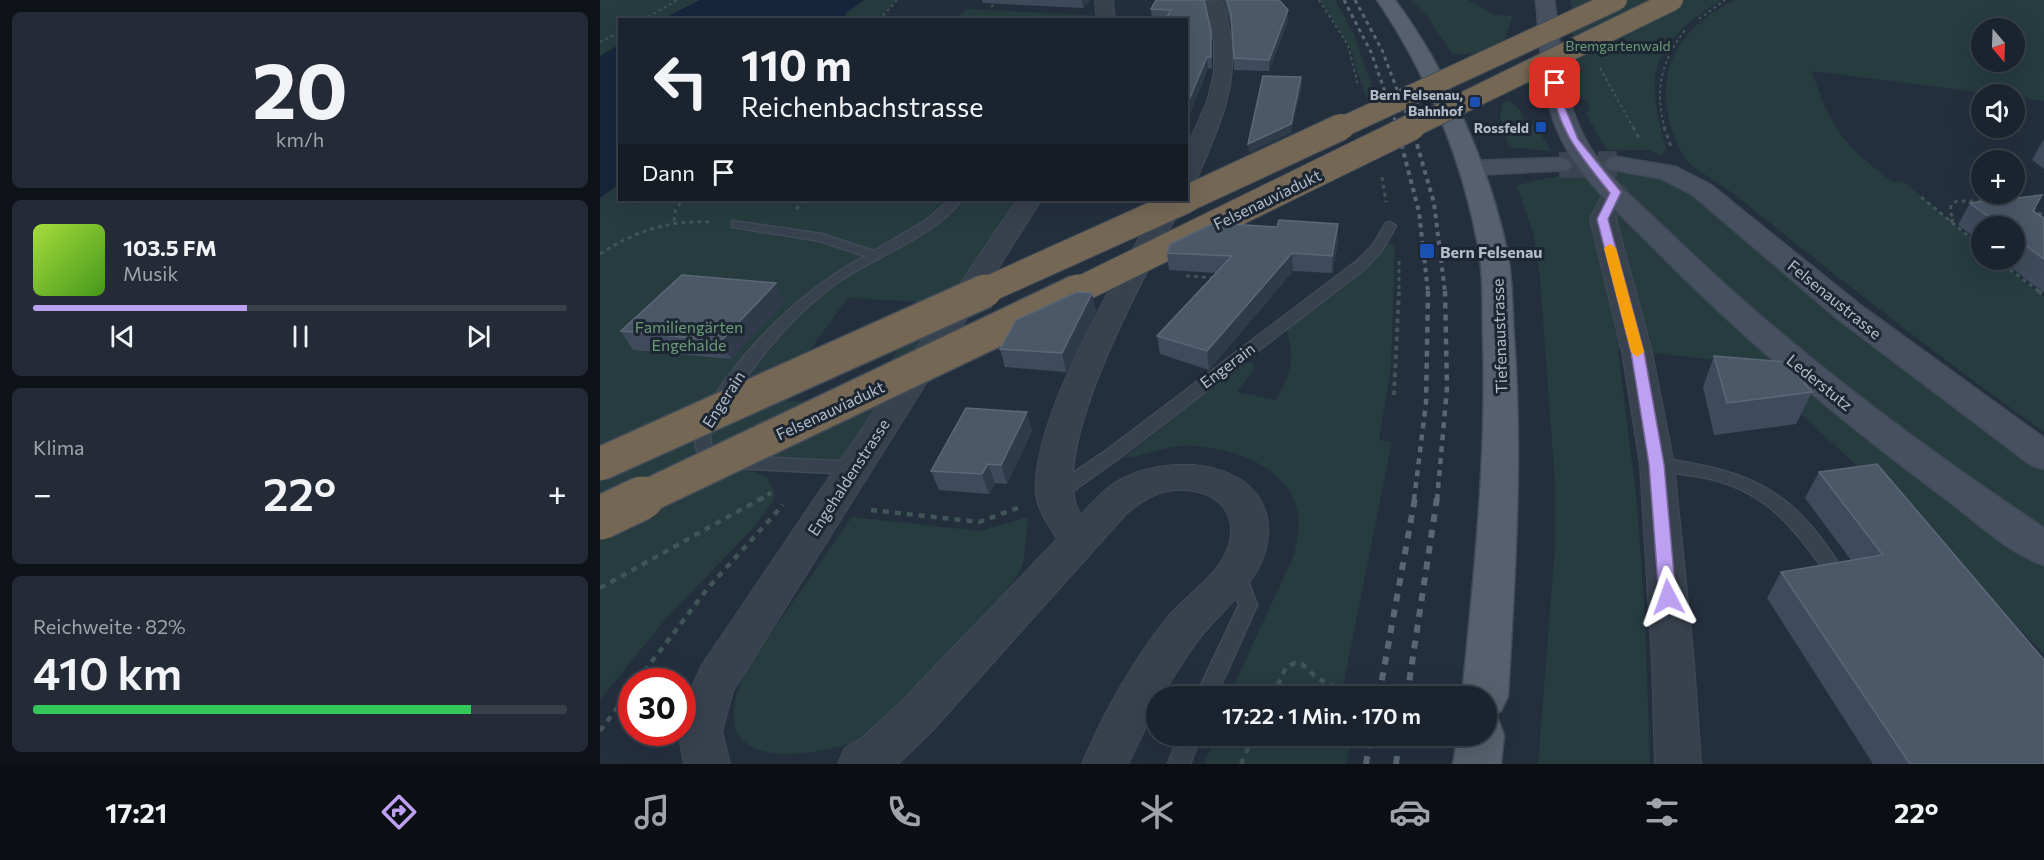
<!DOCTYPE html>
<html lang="de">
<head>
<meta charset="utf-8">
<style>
  :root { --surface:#1b232e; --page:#242b36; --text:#f1f3f6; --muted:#a0a4aa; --line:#39404a; --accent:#bca0f2 }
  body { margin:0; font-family:Commissioner,sans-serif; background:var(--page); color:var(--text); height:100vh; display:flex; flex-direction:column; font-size:22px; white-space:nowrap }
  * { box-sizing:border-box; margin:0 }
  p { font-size:20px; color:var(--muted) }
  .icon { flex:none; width:33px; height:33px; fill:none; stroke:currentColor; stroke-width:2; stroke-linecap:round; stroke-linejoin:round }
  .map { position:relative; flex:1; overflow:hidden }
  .details { display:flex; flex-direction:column; gap:12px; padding:12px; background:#0f1319; width:600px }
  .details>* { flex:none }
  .hud { position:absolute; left:18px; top:18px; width:570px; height:183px; border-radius:0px; box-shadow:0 6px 24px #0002,0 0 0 2px var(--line); background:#1b232e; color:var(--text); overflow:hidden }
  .needle { width:39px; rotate:161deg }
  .fabs { position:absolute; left:1371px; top:18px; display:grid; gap:12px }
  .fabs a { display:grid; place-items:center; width:54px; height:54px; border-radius:50%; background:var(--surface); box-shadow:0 6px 24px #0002,0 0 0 2px var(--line); font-size:30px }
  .speed { position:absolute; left:18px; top:668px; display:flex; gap:12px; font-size:30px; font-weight:700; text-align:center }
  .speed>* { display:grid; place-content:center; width:78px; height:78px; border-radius:50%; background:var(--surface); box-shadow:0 6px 24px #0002,0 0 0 2px var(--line); line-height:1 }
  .speed .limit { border:9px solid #d22; background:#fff; color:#111 }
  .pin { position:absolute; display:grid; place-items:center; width:51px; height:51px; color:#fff; margin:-26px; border-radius:12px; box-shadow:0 3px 9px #0006 }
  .me { position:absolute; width:66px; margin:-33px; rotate:356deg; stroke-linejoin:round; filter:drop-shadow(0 0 4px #0008) }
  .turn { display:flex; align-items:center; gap:21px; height:126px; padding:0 24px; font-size:27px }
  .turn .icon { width:78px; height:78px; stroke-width:2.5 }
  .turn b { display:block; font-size:42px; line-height:51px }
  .then { display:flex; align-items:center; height:57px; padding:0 24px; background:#0003; gap:12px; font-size:22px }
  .big { font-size:45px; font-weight:600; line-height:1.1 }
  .details .widget { flex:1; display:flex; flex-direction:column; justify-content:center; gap:9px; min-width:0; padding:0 21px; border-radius:9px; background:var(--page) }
  .details .dial { align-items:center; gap:0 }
  .dial b { font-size:78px; line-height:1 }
  .song { display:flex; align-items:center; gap:18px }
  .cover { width:72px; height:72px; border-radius:9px; background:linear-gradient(135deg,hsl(80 70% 55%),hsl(100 70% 35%)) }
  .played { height:6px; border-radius:3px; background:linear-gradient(90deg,var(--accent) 40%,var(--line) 40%) }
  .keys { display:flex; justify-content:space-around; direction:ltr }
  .heat { display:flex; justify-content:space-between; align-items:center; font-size:33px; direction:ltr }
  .charge { height:9px; border-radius:4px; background:linear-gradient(90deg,#34c759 82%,var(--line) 0) }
  .trip { position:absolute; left:546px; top:686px; width:351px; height:60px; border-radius:30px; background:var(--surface); box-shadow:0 6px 24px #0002,0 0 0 2px var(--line); font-weight:600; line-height:60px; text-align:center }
  .tabs { display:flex; height:96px; justify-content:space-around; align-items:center; background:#0b0e12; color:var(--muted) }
  .tabs .icon { width:42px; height:42px }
  .tabs .on { color:var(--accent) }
  .tabs b { font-size:27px; color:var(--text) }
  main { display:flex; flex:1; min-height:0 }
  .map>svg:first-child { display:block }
  .green { fill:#263c3f; fill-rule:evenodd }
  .water { fill:#17263c }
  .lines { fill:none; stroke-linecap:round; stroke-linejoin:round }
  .secondary-tunnel { stroke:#3a4453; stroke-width:26; stroke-dasharray:26 13; stroke-linecap:butt }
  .lane-casing { stroke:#414a57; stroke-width:3 }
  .street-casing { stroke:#414a57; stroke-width:2 }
  .secondary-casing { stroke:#414a57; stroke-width:3 }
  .primary-casing { stroke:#414a57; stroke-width:3 }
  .path-far3 { stroke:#3f5557; stroke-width:2; stroke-dasharray:3 3; stroke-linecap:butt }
  .path-far2 { stroke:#3f5557; stroke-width:3; stroke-dasharray:4 4; stroke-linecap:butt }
  .path-far1 { stroke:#3f5557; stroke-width:4; stroke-dasharray:4.5 4.5; stroke-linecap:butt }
  .path { stroke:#3f5557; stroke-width:4.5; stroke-dasharray:6 6; stroke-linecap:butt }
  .lane { fill:#38414e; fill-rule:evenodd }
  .street { fill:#38414e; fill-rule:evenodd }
  .secondary { fill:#465061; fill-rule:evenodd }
  .primary { fill:#56606e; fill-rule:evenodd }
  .rail-far3 { stroke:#5a6575; stroke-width:3; stroke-dasharray:4 4; stroke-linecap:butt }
  .rail-far2 { stroke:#5a6575; stroke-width:4; stroke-dasharray:4.5 4.5; stroke-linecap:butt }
  .rail-far1 { stroke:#5a6575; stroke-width:4.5; stroke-dasharray:6 6; stroke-linecap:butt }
  .rail { stroke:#5a6575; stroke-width:6; stroke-dasharray:8 8; stroke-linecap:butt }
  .highway-bridge-far3-casing { stroke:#434c59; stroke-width:22; stroke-linecap:butt }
  .highway-bridge-far2-casing { stroke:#434c59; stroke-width:28; stroke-linecap:butt }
  .highway-bridge-far1-casing { stroke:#434c59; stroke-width:36; stroke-linecap:butt }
  .highway-bridge-casing { stroke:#434c59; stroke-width:46; stroke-linecap:butt }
  .highway-bridge-far3 { stroke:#746855; stroke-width:20 }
  .highway-bridge-far2 { stroke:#746855; stroke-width:26 }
  .highway-bridge-far1 { stroke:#746855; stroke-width:33 }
  .highway-bridge { stroke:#746855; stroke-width:43 }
  .wall { fill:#3f4b5c }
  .shaded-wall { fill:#2f3b4b }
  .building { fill:#4b5868; stroke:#5c6777; stroke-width:1.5 }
  .route { fill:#bca0f2; stroke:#7a689d; stroke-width:1.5 }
  .slow { fill:#f59e0b }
  .transit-dot { fill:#1a4fb4; stroke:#1d2633; stroke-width:2 }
  .labels { text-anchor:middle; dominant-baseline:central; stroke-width:6; stroke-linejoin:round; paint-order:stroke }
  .far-park-label { font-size:14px; fill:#6b9a76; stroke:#1d2633 }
  .far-poi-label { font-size:14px; font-weight:bold; fill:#b4bcc9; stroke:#1d2633; text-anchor:end }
  .street-label { font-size:16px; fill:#b4bcc9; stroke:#1d2633 }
  .poi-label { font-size:16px; font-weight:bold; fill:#b4bcc9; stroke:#1d2633; text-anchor:start }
  .park-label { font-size:16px; fill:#6b9a76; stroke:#1d2633 }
</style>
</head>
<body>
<main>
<section class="details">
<div class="widget dial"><b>20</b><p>km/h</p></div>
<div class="widget">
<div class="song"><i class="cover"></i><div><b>103.5 FM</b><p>Musik</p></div></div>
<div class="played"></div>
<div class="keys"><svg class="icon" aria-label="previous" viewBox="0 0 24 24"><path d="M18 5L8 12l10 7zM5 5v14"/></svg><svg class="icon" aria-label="pause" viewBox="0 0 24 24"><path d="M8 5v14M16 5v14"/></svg><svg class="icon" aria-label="next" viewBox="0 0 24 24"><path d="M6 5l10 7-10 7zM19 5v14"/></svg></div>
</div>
<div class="widget"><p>Klima</p>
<div class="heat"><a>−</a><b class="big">22°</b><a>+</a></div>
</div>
<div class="widget"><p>Reichweite · 82%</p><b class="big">410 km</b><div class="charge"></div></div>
</section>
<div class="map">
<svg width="1444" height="764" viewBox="0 0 1444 764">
  <rect width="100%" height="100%" fill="#242f3e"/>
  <g class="green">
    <polygon points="0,0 100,0 63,19 20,20 19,45 0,56"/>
    <polygon points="264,0 296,0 278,19 244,20 246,13"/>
    <polygon points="720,0 735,0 754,35 784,121 775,125 749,45"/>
    <polygon points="811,0 868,0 894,15 912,16 902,52 853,55 826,15"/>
    <path d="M971,0H1121C1051,46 1044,68 1066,148L1062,155L1048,150H1007L985,112L990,111L987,100L981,99L975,69Z"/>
    <path d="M1135,0H1444V101L1415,97L1414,94H1392L1212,71C1230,129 1245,146 1293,182L1303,181L1381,247L1382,260H1396L1444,296V432C1339,357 1238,278 1138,197C1127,188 1088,166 1084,157C1048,90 1066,33 1135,0ZM1382,28H1414V62H1382Z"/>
    <polygon points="366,9 507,16 507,20 355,20"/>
    <polygon points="909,101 920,110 925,125 936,126 951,151 909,147 900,116 903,103"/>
    <path d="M1052,169L1067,173L1444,457V654L1280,487L1145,363L1018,349L1037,504L1045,618L1050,764H938L955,546V483L940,279L934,236L917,186C959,170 1008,177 1052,169Z"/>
    <path d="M19,184L20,200H81L74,211V222L76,210L83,200H355L334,222L357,200H428L283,430L235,466L106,451L103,430L199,304L100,430L103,453L167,477L175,493L174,501L153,528L64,621L0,700V198ZM248,298L328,302L263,405L173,400Z"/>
    <path d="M788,243L795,245L791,367L779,440L792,442L741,696H629L694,555C697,541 700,528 698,514C690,463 622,444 579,446C562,447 540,458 525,457L642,363L652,362L655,367L637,392L676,400C690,376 696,357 686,330L775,261Z"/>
    <path d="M252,517L380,531L428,517C426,529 426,561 420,571C409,589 390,606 375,623C339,664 305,714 257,742C182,764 100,764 148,666Z"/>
    <polygon points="615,735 753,735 746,764 604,764"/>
  </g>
  <g class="water">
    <polygon points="100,0 264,0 246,13 244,19 63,19"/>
    <polygon points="19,45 19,184 0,198 0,56"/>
  </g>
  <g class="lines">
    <polyline class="secondary-tunnel" points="959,165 1017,164"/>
    <g class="lane-casing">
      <g id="lane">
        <path d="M350,200H362C331,238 280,254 241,280C184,319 147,375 109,430L112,448L135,456L254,462L260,464L262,468L260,472L254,474L134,468L98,456L93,430C135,358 192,296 265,256L220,241L132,227V221L222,234L274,251L325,221Z"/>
        <polygon points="790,222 796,226 782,250 767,267 519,458 463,498 457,499 451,498 449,493 451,488 507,450 757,261 773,245 786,223"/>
        <path d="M1057,458C1124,467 1176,479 1218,535C1225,544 1232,552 1237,562L1234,567L1228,569L1222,567C1189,522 1164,491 1107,478C1088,474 1069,474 1051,468L1049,464L1051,460Z"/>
        <polygon points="628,570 648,581 657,605 616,696 596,696 639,605 633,591 621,583 619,578 621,573"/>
        <polygon points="579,735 601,735 590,764 568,764"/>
      </g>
    </g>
    <g class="street-casing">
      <g id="street">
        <polygon points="495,0 513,0 515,20 497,20"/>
        <path d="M622,0C646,69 625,113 598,176L594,181L586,183V149L607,102L614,72V42L605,1Z"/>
        <polygon points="1015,185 1024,187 1027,192 1016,219 1052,352 1074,464 1094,662 1101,764 1055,764 1052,662 1040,464 1022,352 990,219 1006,187"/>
        <polygon points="417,200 441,200 133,691 122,731 130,764 84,764 78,732 82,732 82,709 102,665"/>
        <path d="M561,200H585C553,260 442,454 481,515C494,500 508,485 526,477C579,451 679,464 667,543C661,581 625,607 602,635C587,654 574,675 562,696H556V706L528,764H482C504,712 532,662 567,618C586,595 620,575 629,545C638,511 616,491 583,490C559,489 544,499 526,514L333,730L298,764H238L245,748L262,738L301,702L457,539C449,526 437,509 436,494C430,418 522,267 561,200Z"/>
      </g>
    </g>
    <g class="secondary-casing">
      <g id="secondary">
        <path d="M936,0H954C961,46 962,95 984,137C1003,175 1041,205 1071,234C1185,345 1312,440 1444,528V565C1410,554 1379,524 1350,502C1244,424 1143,339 1051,245C1019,213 981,179 961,138C940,96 941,46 936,0Z"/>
        <polygon points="1017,157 1076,167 1111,185 1260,305 1444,438 1444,469 1431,465 1238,319 1093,195 1060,178 1008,169 1005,164 1008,159"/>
        <polygon points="959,158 968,160 971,165 968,170 871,175 862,173 859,168 862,163 871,161"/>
      </g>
    </g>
    <g class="primary-casing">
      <path id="primary" d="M777,0H795C846,68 890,168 907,251C913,279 912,309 914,337C923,457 915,576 908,696L901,711L888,716L898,719L904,735L901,764H853L858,735H886V696H862C874,576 887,458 883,337C882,309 884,279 879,251C864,163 827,73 777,0Z"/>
    </g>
    <g class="path-far3">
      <polyline points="719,0 748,45 758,85"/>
      <polyline points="391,7 399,0"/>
      <polyline points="384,19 401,20"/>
      <polyline points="1099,19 1125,0"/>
      <polyline points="43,20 77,0"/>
      <polyline points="279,20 297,0"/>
      <polyline points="0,42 20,32"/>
      <polyline points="1000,68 1034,129"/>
      <path d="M1065,129C1054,89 1061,61 1086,29"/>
    </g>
    <g class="path-far2">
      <polyline points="1033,127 1040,140"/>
      <polyline points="1064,127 1071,147"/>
      <polyline points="782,177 786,202"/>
      <polyline points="1321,197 1382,247"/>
      <polyline points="171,200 202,202"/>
      <polyline points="1432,208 1444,216"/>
      <polyline points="196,209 205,200"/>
      <polyline points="74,221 75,211 82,200"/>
      <polyline points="1350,221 1354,220 1350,212 1351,205 1357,201 1396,201"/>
      <path d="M0,254C35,231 69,220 111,222"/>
      <polyline points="1397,260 1440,292"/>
      <polyline points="799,261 799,292"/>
      <polyline points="586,276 615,278"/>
    </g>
    <g class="path-far1">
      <polyline points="1438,291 1444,295"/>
      <polyline points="794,395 799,291"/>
      <polyline points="160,500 172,492"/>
    </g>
    <g class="path">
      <polyline points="271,510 379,522 420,507"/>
      <polyline points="0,588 162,498"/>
      <polyline points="37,681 108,588 183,505"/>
      <polyline points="673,696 686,667 695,663 702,664 717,678 744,691"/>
      <polyline points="0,731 32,688"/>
      <polyline points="641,764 654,735"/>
    </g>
    <use href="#lane" class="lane"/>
    <use href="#street" class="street"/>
    <use href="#secondary" class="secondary"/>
    <use href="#primary" class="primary"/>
    <g class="rail-far3">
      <polyline points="744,0 771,52 798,129"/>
      <polyline points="755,0 782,50 812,129"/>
    </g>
    <g class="rail-far2">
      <polyline points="797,127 819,212 828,292"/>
      <polyline points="812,127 834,203 845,292"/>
    </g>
    <g class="rail-far1">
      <polyline points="814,500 826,403 828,291"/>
      <polyline points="837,500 847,388 845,291"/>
    </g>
    <g class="rail">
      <polyline points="779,696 815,498"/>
      <polyline points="807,696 837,498"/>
      <polyline points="766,764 771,735"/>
      <polyline points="796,764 800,735"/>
    </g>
    <g class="highway-bridge-far3-casing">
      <g id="highway-bridge-far3">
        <polyline points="738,129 1017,0"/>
        <polyline points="809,129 1073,0"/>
      </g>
    </g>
    <g class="highway-bridge-far2-casing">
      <g id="highway-bridge-far2">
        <polyline points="586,199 741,127"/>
        <polyline points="382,292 586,200"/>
        <polyline points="475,292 812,127"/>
      </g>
    </g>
    <g class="highway-bridge-far1-casing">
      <g id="highway-bridge-far1">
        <polyline points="0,464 385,291"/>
        <polyline points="39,500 478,291"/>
      </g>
    </g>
    <g class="highway-bridge-casing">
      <polyline id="highway-bridge" points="0,518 42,498"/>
    </g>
    <use href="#highway-bridge-far3" class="highway-bridge-far3"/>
    <use href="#highway-bridge-far2" class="highway-bridge-far2"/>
    <use href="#highway-bridge-far1" class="highway-bridge-far1"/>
    <use href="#highway-bridge" class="highway-bridge"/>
  </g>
  <g class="wall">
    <polygon points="382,0 490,0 483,8 383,3"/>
    <polygon points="604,0 612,42 612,69 608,68 586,123 586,20 552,19 551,9"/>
    <polygon points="624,0 679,0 688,10 688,21 669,71 634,70 631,24"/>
    <polygon points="1444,139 1444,169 1432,160"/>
    <polygon points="1370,203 1433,211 1444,218 1444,292 1432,284 1402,260 1414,260 1414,226 1382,226 1382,243 1358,225"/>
    <polygon points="738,241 732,273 693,271 609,370 560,354 557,336 616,273 569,270 567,253"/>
    <polygon points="185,302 131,359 33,350 21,331"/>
    <polygon points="496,311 466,372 405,367 400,349"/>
    <polygon points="1114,356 1212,392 1196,424 1114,435 1103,387"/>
    <polygon points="432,431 407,484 395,483 389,494 339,490 331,471"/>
    <polygon points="1219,472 1444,660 1444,764 1273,764 1167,598 1181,572 1251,560 1205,498"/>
  </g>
  <g class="shaded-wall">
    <polygon points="482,0 490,0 483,8"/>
    <polygon points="688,10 688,21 669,71 669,60"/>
    <polygon points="611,31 612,42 612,69 611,57"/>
    <polygon points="607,57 608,68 586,123 586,107"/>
    <polygon points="701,77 702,86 691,133 649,153 648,144"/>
    <polygon points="738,224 738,241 732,273 732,256"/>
    <polygon points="692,253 693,271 609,370 607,351"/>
    <polygon points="176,283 185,302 131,359 121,341"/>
    <polygon points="492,293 496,311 466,372 462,353"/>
    <polygon points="427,412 432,431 407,484 401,465"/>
    <polygon points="388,464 395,483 389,494 382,474"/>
  </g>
  <g class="building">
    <polygon points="556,0 604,0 611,31 611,57 607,57 586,107 586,20 565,20 571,10 551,9"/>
    <polygon points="627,0 679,0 688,10 669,60 634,58 631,14"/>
    <polygon points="663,76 701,77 691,124 648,144"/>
    <polygon points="1442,195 1433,211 1444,218 1444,259 1414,237 1414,226 1401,226 1370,203"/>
    <polygon points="679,220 738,224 732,256 692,253 607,351 557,336 632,256 567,253 570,244 614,223 677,227"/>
    <polygon points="82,275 176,283 121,341 21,331"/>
    <polygon points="477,292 492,293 462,353 400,349 416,320"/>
    <polygon points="1114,356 1186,362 1212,392 1127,403"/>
    <polygon points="366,408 427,412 401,465 388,464 382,474 331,471"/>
    <polygon points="1277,464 1444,660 1444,764 1310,764 1181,572 1283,555 1219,472"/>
  </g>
  <path class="route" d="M955,81L959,83L965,108L978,139L1021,192L1008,219L1044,352L1064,464L1076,597L1074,602H1062L1059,597L1049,464L1031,352L997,219L1010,193C978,152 961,135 950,83Z"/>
  <polygon class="slow" points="1010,244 1016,248 1044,352 1037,357 1031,352 1004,248"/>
  <g class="transit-dot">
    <rect x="869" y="96" width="12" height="12" rx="3"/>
    <rect x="935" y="121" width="12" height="12" rx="3"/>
    <rect x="819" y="243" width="16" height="16" rx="3"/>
  </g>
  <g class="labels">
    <g class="far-park-label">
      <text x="1018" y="45">Bremgartenwald</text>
    </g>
    <g class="far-poi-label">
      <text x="863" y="94">Bern Felsenau,<tspan x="863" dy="16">Bahnhof</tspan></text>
      <text x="929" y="127">Rossfeld</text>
    </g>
    <g class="street-label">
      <text transform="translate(667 199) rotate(-26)">Felsenauviadukt</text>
      <text transform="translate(1235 299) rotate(39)">Felsenaustrasse</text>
      <text transform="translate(899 336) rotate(-92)">Tiefenaustrasse</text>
      <text transform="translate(627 365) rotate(-37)">Engerain</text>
      <text transform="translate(1220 382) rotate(39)">Lederstutz</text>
      <text transform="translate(123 399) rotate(-57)">Engerain</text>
      <text transform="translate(230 410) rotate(-25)">Felsenauviadukt</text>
      <text transform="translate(248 477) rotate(-57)">Engehaldenstrasse</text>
    </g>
    <g class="poi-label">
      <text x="840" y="251">Bern Felsenau</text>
    </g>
    <g class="park-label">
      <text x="89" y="326">Familiengärten<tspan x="89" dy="18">Engehalde</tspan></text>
    </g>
  </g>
</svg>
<div class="fabs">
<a><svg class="needle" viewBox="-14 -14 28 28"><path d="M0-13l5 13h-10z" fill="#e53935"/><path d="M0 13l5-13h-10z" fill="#a0a4aa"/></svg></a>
<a><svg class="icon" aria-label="sound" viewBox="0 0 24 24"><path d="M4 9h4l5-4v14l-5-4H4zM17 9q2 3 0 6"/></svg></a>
<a>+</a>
<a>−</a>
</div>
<div class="speed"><div class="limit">30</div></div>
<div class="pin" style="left:955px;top:83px;background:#d93025"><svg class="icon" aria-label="arrive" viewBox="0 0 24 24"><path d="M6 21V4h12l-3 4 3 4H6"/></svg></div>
<svg class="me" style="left:1068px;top:597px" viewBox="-20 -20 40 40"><path d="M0-17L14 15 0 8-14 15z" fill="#bca0f2" stroke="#fff" stroke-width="4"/></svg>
<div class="trip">17:22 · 1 Min. · 170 m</div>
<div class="hud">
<div class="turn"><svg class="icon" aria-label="left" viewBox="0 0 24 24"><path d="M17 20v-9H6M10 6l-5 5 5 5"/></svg><div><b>110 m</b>Reichenbachstrasse</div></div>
<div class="then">Dann<svg class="icon" aria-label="arrive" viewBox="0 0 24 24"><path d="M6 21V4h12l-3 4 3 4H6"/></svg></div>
</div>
</div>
</main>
<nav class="tabs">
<b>17:21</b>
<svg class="icon on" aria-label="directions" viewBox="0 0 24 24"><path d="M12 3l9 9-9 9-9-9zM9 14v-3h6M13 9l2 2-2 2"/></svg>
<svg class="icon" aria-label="music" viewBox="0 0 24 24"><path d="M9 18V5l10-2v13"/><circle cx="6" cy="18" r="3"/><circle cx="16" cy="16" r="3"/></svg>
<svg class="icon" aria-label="phone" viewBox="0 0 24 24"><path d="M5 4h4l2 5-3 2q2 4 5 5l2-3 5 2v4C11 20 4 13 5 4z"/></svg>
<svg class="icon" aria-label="climate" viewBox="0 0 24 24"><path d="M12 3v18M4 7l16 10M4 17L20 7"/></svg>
<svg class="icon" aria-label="car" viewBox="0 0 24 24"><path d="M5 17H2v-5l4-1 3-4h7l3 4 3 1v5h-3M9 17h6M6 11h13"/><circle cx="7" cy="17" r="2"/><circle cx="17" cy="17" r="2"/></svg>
<svg class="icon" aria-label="filters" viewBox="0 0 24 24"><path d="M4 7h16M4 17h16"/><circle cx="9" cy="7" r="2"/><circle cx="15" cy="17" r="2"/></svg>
<b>22°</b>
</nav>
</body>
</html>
